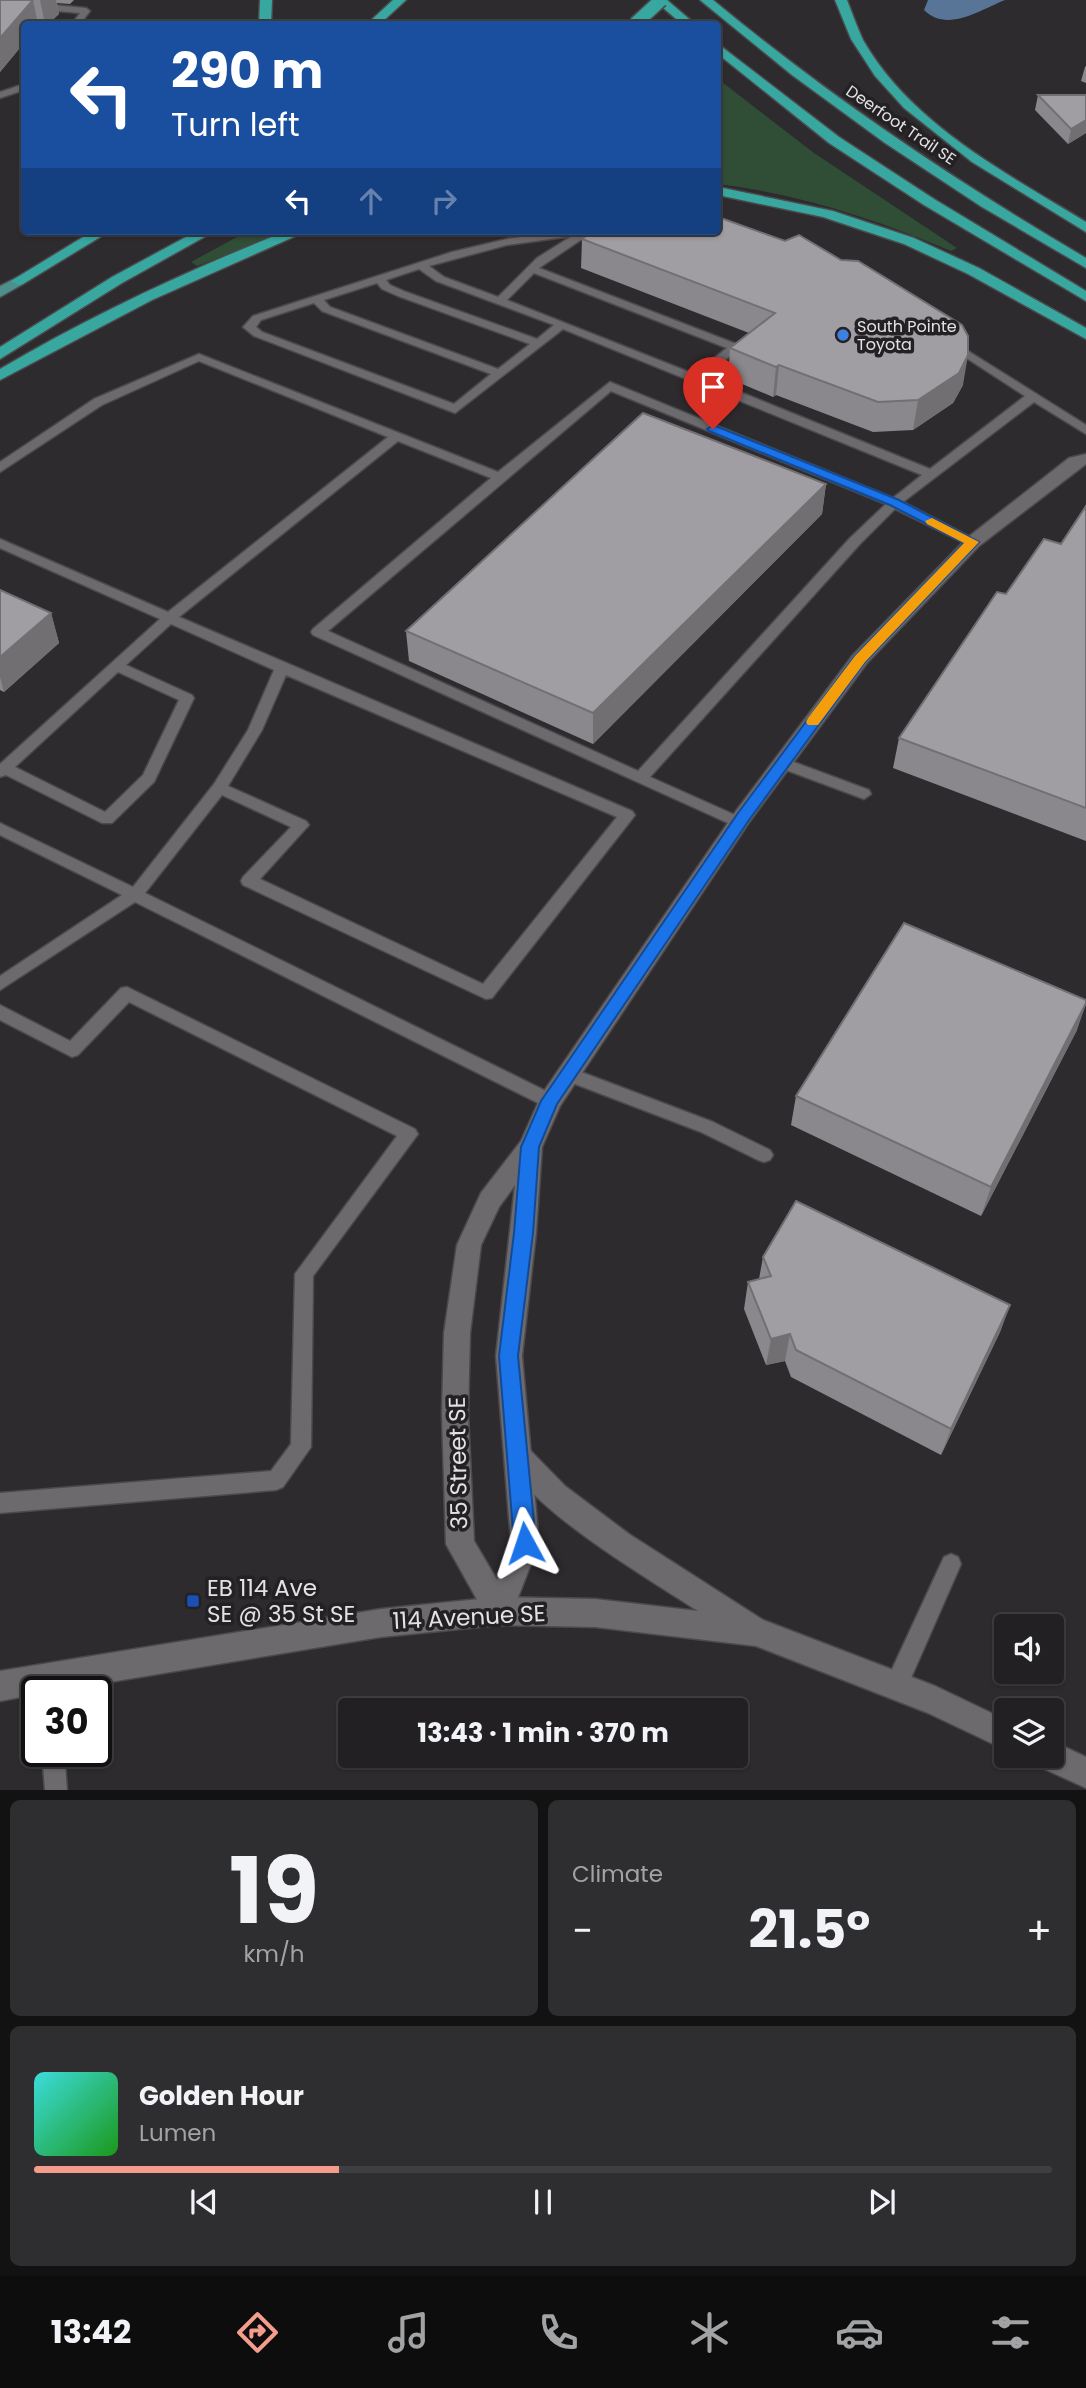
<!DOCTYPE html>
<html lang="en">
<head>
<meta charset="utf-8">
<style>
  :root { --surface:#222022; --page:#2e2d2f; --text:#f1f3f6; --muted:#a2a3a5; --line:#3f3e40; --accent:#f49d8d }
  body { margin:0; font-family:Poppins,sans-serif; background:var(--page); color:var(--text); height:100vh; display:flex; flex-direction:column; font-size:26px; white-space:nowrap }
  * { box-sizing:border-box; margin:0 }
  p { font-size:23px; color:var(--muted) }
  .icon { flex:none; width:38px; height:38px; fill:none; stroke:currentColor; stroke-width:2; stroke-linecap:round; stroke-linejoin:round }
  .map { position:relative; height:1790px; overflow:hidden }
  .sheet { display:flex; flex-direction:column; gap:10px; padding:10px; background:#131213; flex:1 }
  .sheet>* { flex:none }
  .hud { position:absolute; left:21px; top:21px; width:700px; height:214px; border-radius:7px; box-shadow:0 2px 5px #0004,0 0 0 2px var(--line); background:#1a4fa0; color:#fff; overflow:hidden }
  .controls { position:absolute; left:994px; top:1614px; display:grid; gap:14px }
  .controls a { display:grid; place-items:center; width:70px; height:70px; border-radius:7px; background:var(--surface); box-shadow:0 2px 5px #0004,0 0 0 2px var(--line); font-size:35px }
  .speed { position:absolute; left:21px; top:1676px; display:flex; gap:14px; font-size:35px; font-weight:700; text-align:center }
  .speed>* { display:grid; place-content:center; width:91px; height:91px; border-radius:50%; background:var(--surface); box-shadow:0 2px 5px #0004,0 0 0 2px var(--line); line-height:1 }
  .speed .limit { border:4px solid #111; border-radius:10px; background:#fff; color:#111 }
  .pin { position:absolute; display:grid; place-items:center; width:60px; height:60px; color:#fff; margin:-72px -30px; border-radius:50% 50% 50% 0; rotate:-45deg; box-shadow:0 0 7px #0007 }
  .pin .icon { rotate:45deg }
  .me { position:absolute; width:77px; margin:-38px; rotate:355deg; stroke-linejoin:round; filter:drop-shadow(0 0 5px #0008) }
  .turn { display:flex; align-items:center; gap:24px; height:147px; padding:0 35px; font-size:32px }
  .turn .icon { width:91px; height:91px; stroke-width:2.5 }
  .turn b { display:block; font-size:49px; line-height:60px }
  .lanes { display:flex; align-items:center; height:66px; padding:0 35px; background:#0003; justify-content:center; gap:35px; direction:ltr }
  .lanes .off { opacity:.35 }
  .big { font-size:52px; font-weight:700; line-height:1.1 }
  .sheet .card { flex:1; display:flex; flex-direction:column; justify-content:center; gap:10px; min-width:0; padding:0 24px; border-radius:10px; background:var(--page) }
  .sheet .dial { align-items:center; gap:0 }
  .dial b { font-size:91px; line-height:1 }
  .song { display:flex; align-items:center; gap:21px }
  .cover { width:84px; height:84px; border-radius:10px; background:linear-gradient(135deg,hsl(180 70% 55%),hsl(120 70% 35%)) }
  .played { height:7px; border-radius:4px; background:linear-gradient(90deg,var(--accent) 30%,var(--line) 30%) }
  .keys { display:flex; justify-content:space-around; direction:ltr }
  .heat { display:flex; justify-content:space-between; align-items:center; font-size:38px; direction:ltr }
  .sheet .tiles { flex:1; display:grid; gap:10px; grid-template-columns:1fr 1fr }
  .card:last-child { grid-column:span 2 }
  .trip { position:absolute; left:338px; top:1698px; width:410px; height:70px; border-radius:7px; background:var(--surface); box-shadow:0 2px 5px #0004,0 0 0 2px var(--line); font-weight:700; line-height:70px; text-align:center }
  .dock { display:flex; height:112px; justify-content:space-around; align-items:center; background:#0e0d0e; color:var(--muted) }
  .dock .icon { width:49px; height:49px }
  .dock .current { color:var(--accent) }
  .dock b { font-size:32px; color:var(--text) }
  .map>svg:first-child { display:block }
  .green { fill:#304d36 }
  .water { fill:#587496 }
  .lines { fill:none; stroke-linecap:round; stroke-linejoin:round }
  .service-casing { stroke:#4b494c; stroke-width:3 }
  .minor-casing { stroke:#4b494c; stroke-width:3 }
  .secondary-casing { stroke:#4b494c; stroke-width:3 }
  .primary-casing { stroke:#4b494c; stroke-width:3 }
  .motorway-casing { stroke:#4b494c; stroke-width:3 }
  .service { fill:#6d6a6e; fill-rule:evenodd }
  .minor { fill:#6d6a6e; fill-rule:evenodd }
  .secondary { fill:#6d6a6e; fill-rule:evenodd }
  .primary { fill:#4d8f8c; fill-rule:evenodd }
  .motorway { fill:#37a7a0; fill-rule:evenodd }
  .motorway-bridge-casing { stroke:#4b494c; stroke-width:16; stroke-linecap:butt }
  .motorway-bridge { stroke:#37a7a0; stroke-width:13 }
  .wall { fill:#8a888c }
  .shaded-wall { fill:#716f72 }
  .building { fill:#a19ea3; stroke:#716f72; stroke-width:2 }
  .route { fill:#1a73e8; stroke:#114b97; stroke-width:2 }
  .slow { fill:#f59e0b }
  .shop-dot { fill:#3f7fe0; stroke:#242125; stroke-width:2.5 }
  .transit-dot { fill:#1a4fb4; stroke:#242125; stroke-width:2.5 }
  .labels { text-anchor:middle; dominant-baseline:central; stroke-width:7; stroke-linejoin:round; paint-order:stroke }
  .far-street-label { font-size:16px; fill:#e3e1e4; stroke:#242125 }
  .far-poi-label { font-size:16px; fill:#e3e1e4; stroke:#242125; text-anchor:start }
  .near-street-label { font-size:23px; fill:#e3e1e4; stroke:#242125 }
  .near-poi-label { font-size:23px; fill:#e3e1e4; stroke:#242125; text-anchor:start }
</style>
</head>
<body>
<div class="map">
<svg width="1086" height="1790" viewBox="0 0 1086 1790">
  <rect width="100%" height="100%" fill="#2d2b2e"/>
  <g class="green">
    <path d="M718,79L814,153L957,248L951,251C876,219 799,194 718,184Z"/>
    <polygon points="248,231 288,231 197,266 191,262"/>
  </g>
  <path class="water" d="M928,0H1005C980,10 947,33 924,10Z"/>
  <g class="lines">
    <g class="service-casing">
      <g id="service">
        <polygon points="0,0 86,8 90,11 80,24 72,24 80,13 0,6"/>
        <polygon points="24,84 24,90 0,98 0,92"/>
        <path d="M565,231H594L539,268L739,345V349L703,377L930,469L1025,396L948,346L946,344L952,341L1086,425V434L1034,402L903,502L980,542L978,545H968L895,509L860,544L650,777L744,819L747,823L739,828L313,635L311,632L313,629L491,478L398,441L179,617L632,811L635,815L632,819L492,998L486,999L243,885L241,881L243,877L291,827L222,795L145,893L556,1096L559,1101L556,1106L550,1108L544,1106L135,902L0,990V976L122,895L0,835V823L133,887L214,784L248,730L274,670L171,624L126,665L192,695L194,698L154,782L112,823H102L6,775L0,777V764L160,619L0,548V539L168,612L388,437L199,361L102,405L0,472V462L94,399L199,354L498,472L610,382L893,498L922,475L563,329L455,413L254,336L243,327L253,316L452,252L507,239ZM572,236L537,258L498,297L444,277L429,266L507,245ZM419,269L436,281L554,325L537,339L406,292L390,285L386,280ZM534,273L727,348L694,374L507,300ZM377,283L382,289L398,296L530,344L498,369L330,307L324,300ZM314,303L322,311L491,374L454,404L262,332L256,327L261,320ZM611,391L886,504L850,538L638,771L328,631ZM118,672L179,700L143,775L105,812L15,767ZM286,675L617,817L483,984L260,879L309,825L306,821L228,786L262,730Z"/>
        <polygon points="783,758 869,790 871,794 864,799 778,767 776,763"/>
        <polygon points="127,987 415,1129 418,1134 313,1276 311,1447 283,1487 276,1490 0,1513 0,1493 271,1471 291,1444 295,1274 397,1136 129,1002 78,1055 72,1057 0,1020 0,1005 70,1041 121,988"/>
        <polygon points="568,1067 713,1122 770,1150 773,1155 770,1160 764,1162 758,1160 701,1132 562,1079 559,1074 562,1069"/>
        <polygon points="951,1554 958,1557 961,1564 904,1694 896,1697 888,1694 885,1686 888,1678 944,1557"/>
        <polygon points="42,1752 64,1752 67,1790 45,1790"/>
      </g>
    </g>
    <g class="minor-casing">
      <path id="minor" d="M1086,454V464L979,546L867,663L750,821L560,1106L542,1147L536,1233L522,1356L539,1543L509,1621L499,1625L489,1621L446,1544L442,1414L444,1333L457,1245L481,1193L521,1141L542,1094L736,811L853,655L967,538L1069,458ZM515,1185L496,1356L511,1543L497,1580L474,1541L468,1414L470,1333L481,1245L499,1207Z"/>
    </g>
    <g class="secondary-casing">
      <g id="secondary">
        <path d="M518,1443L527,1447L565,1486L629,1534L763,1620L935,1686L1006,1720V1750L928,1713L756,1646L595,1627L499,1625L381,1637L50,1692H37V1694L0,1701V1671L381,1609L499,1597L595,1599L698,1611C649,1579 527,1508 505,1456L509,1447Z"/>
        <polygon points="1052,1741 1086,1757 1086,1788 1038,1766 1034,1755 1052,1755"/>
      </g>
    </g>
    <g class="primary-casing">
      <polygon id="primary" points="18,277 25,281 23,284 0,297 0,286"/>
    </g>
    <g class="motorway-casing">
      <g id="motorway">
        <polygon points="260,0 272,0 271,24 259,24"/>
        <polygon points="393,0 406,0 380,24 367,24"/>
        <polygon points="654,0 667,0 695,24 682,24"/>
        <path d="M700,0H713C830,97 955,181 1086,258V268L982,207L885,143L792,75Z"/>
        <path d="M835,0H847C852,13 857,27 863,40C911,124 1006,173 1086,222V232L972,162L904,108L875,76L851,39Z"/>
        <polygon points="718,44 839,137 934,199 1086,291 1086,301 924,205 829,143 718,54"/>
        <polygon points="718,187 833,211 914,238 979,268 1086,328 1086,339 968,274 904,244 823,217 718,195"/>
        <polygon points="93,231 110,231 23,284 18,285 11,281"/>
        <polygon points="197,231 215,231 122,283 0,359 0,347 112,277"/>
        <path d="M287,231H307L152,300L0,380V369C92,315 188,270 287,231Z"/>
      </g>
    </g>
    <use href="#service" class="service"/>
    <use href="#minor" class="minor"/>
    <use href="#secondary" class="secondary"/>
    <use href="#primary" class="primary"/>
    <use href="#motorway" class="motorway"/>
    <g class="motorway-bridge-casing">
      <polyline id="motorway-bridge" points="635,24 661,0"/>
    </g>
    <use href="#motorway-bridge" class="motorway-bridge"/>
  </g>
  <g class="wall">
    <polygon points="0,0 74,0 70,4 57,3 59,14 48,24 24,24 24,43 0,72"/>
    <polygon points="1086,66 1086,83 1081,81 1085,67"/>
    <polygon points="1038,95 1086,95 1086,133 1068,144 1035,110"/>
    <polygon points="582,239 963,385 953,403 913,430 873,432 776,395 773,397 728,378 730,348 749,333 581,268"/>
    <polygon points="826,484 822,514 593,744 409,661 406,631"/>
    <polygon points="1086,506 1086,841 893,768 899,738 1006,594 1061,544"/>
    <polygon points="0,590 51,613 59,643 4,692 0,690"/>
    <polygon points="1077,1030 981,1216 791,1125 796,1096"/>
    <polygon points="763,1257 1010,1305 1000,1332 941,1455 791,1377 785,1361 766,1365 744,1309 748,1282 759,1279"/>
  </g>
  <g class="shaded-wall">
    <polygon points="33,0 38,24 24,24 24,43 0,72 0,38"/>
    <polygon points="40,0 56,0 59,14 48,24 45,24"/>
    <polygon points="1086,120 1086,133 1068,144 1071,129"/>
    <polygon points="968,355 963,385 953,403 913,430 918,400"/>
    <polygon points="779,365 776,395 773,397 776,367"/>
    <polygon points="826,484 822,514 593,744 593,713"/>
    <polygon points="51,613 59,643 4,692 0,677 0,657"/>
    <polygon points="1086,1004 1077,1030 981,1216 991,1187"/>
    <polygon points="1010,1305 1000,1332 941,1455 951,1429"/>
    <polygon points="790,1334 785,1361 766,1365 771,1339"/>
  </g>
  <g class="building">
    <polygon points="0,0 33,0 0,38"/>
    <polygon points="1038,95 1086,95 1086,120 1071,129"/>
    <polygon points="718,217 785,241 799,235 841,260 858,261 962,325 968,336 968,355 959,373 918,400 878,402 779,365 776,367 730,348 775,313 582,239 592,231 718,231"/>
    <polygon points="643,413 826,484 593,713 406,631"/>
    <polygon points="1086,506 1086,808 899,738 997,592 1006,594 1044,539 1061,544"/>
    <polygon points="0,590 51,613 0,657"/>
    <polygon points="904,923 1086,1000 1086,1003 991,1187 796,1096"/>
    <polygon points="796,1201 1010,1305 951,1429 796,1350 790,1334 771,1339 748,1282 771,1276 763,1257"/>
  </g>
  <polygon class="route" points="713,425 899,500 979,542 865,662 749,820 557,1104 539,1147 533,1233 518,1356 536,1543 532,1550 525,1553 518,1550 514,1543 499,1356 514,1233 521,1147 541,1101 738,813 855,656 964,543 890,505 709,431 707,429"/>
  <polygon class="slow" points="932,518 979,542 865,662 818,725 808,725 806,722 808,718 855,656 964,543 927,524 925,521"/>
  <circle class="shop-dot" cx="843" cy="335" r="7"/>
  <rect class="transit-dot" x="186" y="1594" width="14" height="14" rx="3.5"/>
  <g class="labels">
    <g class="far-street-label">
      <text transform="translate(901 125) rotate(34)">Deerfoot Trail SE</text>
    </g>
    <g class="far-poi-label">
      <text x="857" y="326">South Pointe<tspan x="857" dy="18">Toyota</tspan></text>
    </g>
    <g class="near-street-label">
      <text transform="translate(458 1463) rotate(-91)">35 Street SE</text>
      <text transform="translate(469 1617) rotate(-3)">114 Avenue SE</text>
    </g>
    <g class="near-poi-label">
      <text x="207" y="1588">EB 114 Ave<tspan x="207" dy="26">SE @ 35 St SE</tspan></text>
    </g>
  </g>
</svg>
<div class="controls">
<a><svg class="icon" aria-label="sound" viewBox="0 0 24 24"><path d="M4 9h4l5-4v14l-5-4H4zM17 9q2 3 0 6"/></svg></a>
<a><svg class="icon" aria-label="layers" viewBox="0 0 24 24"><path d="M12 4l9 5-9 5-9-5zM3 14l9 5 9-5"/></svg></a>
</div>
<div class="speed"><div class="limit">30</div></div>
<div class="pin" style="left:713px;top:429px;background:#d93025"><svg class="icon" aria-label="arrive" viewBox="0 0 24 24"><path d="M6 21V4h12l-3 4 3 4H6"/></svg></div>
<svg class="me" style="left:525px;top:1543px" viewBox="-20 -20 40 40"><path d="M0-17L14 15 0 8-14 15z" fill="#1a73e8" stroke="#fff" stroke-width="4"/></svg>
<div class="trip">13:43 · 1 min · 370 m</div>
<div class="hud">
<div class="turn"><svg class="icon" aria-label="left" viewBox="0 0 24 24"><path d="M17 20v-9H6M10 6l-5 5 5 5"/></svg><div><b>290 m</b>Turn left</div></div>
<div class="lanes"><svg class="icon" aria-label="left" viewBox="0 0 24 24"><path d="M17 20v-9H6M10 6l-5 5 5 5"/></svg><svg class="icon off" aria-label="ahead" viewBox="0 0 24 24"><path d="M12 20V5M6 11l6-6 6 6"/></svg><svg class="icon off" aria-label="right" viewBox="0 0 24 24"><path d="M7 20v-9h11M14 6l5 5-5 5"/></svg></div>
</div>
</div>
<section class="sheet">
<div class="tiles">
<div class="card dial"><b>19</b><p>km/h</p></div>
<div class="card"><p>Climate</p>
<div class="heat"><a>−</a><b class="big">21.5°</b><a>+</a></div>
</div>
<div class="card">
<div class="song"><i class="cover"></i><div><b>Golden Hour</b><p>Lumen</p></div></div>
<div class="played"></div>
<div class="keys"><svg class="icon" aria-label="previous" viewBox="0 0 24 24"><path d="M18 5L8 12l10 7zM5 5v14"/></svg><svg class="icon" aria-label="pause" viewBox="0 0 24 24"><path d="M8 5v14M16 5v14"/></svg><svg class="icon" aria-label="next" viewBox="0 0 24 24"><path d="M6 5l10 7-10 7zM19 5v14"/></svg></div>
</div>
</div>
</section>
<nav class="dock">
<b>13:42</b>
<svg class="icon current" aria-label="directions" viewBox="0 0 24 24"><path d="M12 3l9 9-9 9-9-9zM9 14v-3h6M13 9l2 2-2 2"/></svg>
<svg class="icon" aria-label="music" viewBox="0 0 24 24"><path d="M9 18V5l10-2v13"/><circle cx="6" cy="18" r="3"/><circle cx="16" cy="16" r="3"/></svg>
<svg class="icon" aria-label="phone" viewBox="0 0 24 24"><path d="M5 4h4l2 5-3 2q2 4 5 5l2-3 5 2v4C11 20 4 13 5 4z"/></svg>
<svg class="icon" aria-label="climate" viewBox="0 0 24 24"><path d="M12 3v18M4 7l16 10M4 17L20 7"/></svg>
<svg class="icon" aria-label="car" viewBox="0 0 24 24"><path d="M5 17H2v-5l4-1 3-4h7l3 4 3 1v5h-3M9 17h6M6 11h13"/><circle cx="7" cy="17" r="2"/><circle cx="17" cy="17" r="2"/></svg>
<svg class="icon" aria-label="filters" viewBox="0 0 24 24"><path d="M4 7h16M4 17h16"/><circle cx="9" cy="7" r="2"/><circle cx="15" cy="17" r="2"/></svg>
</nav>
</body>
</html>
